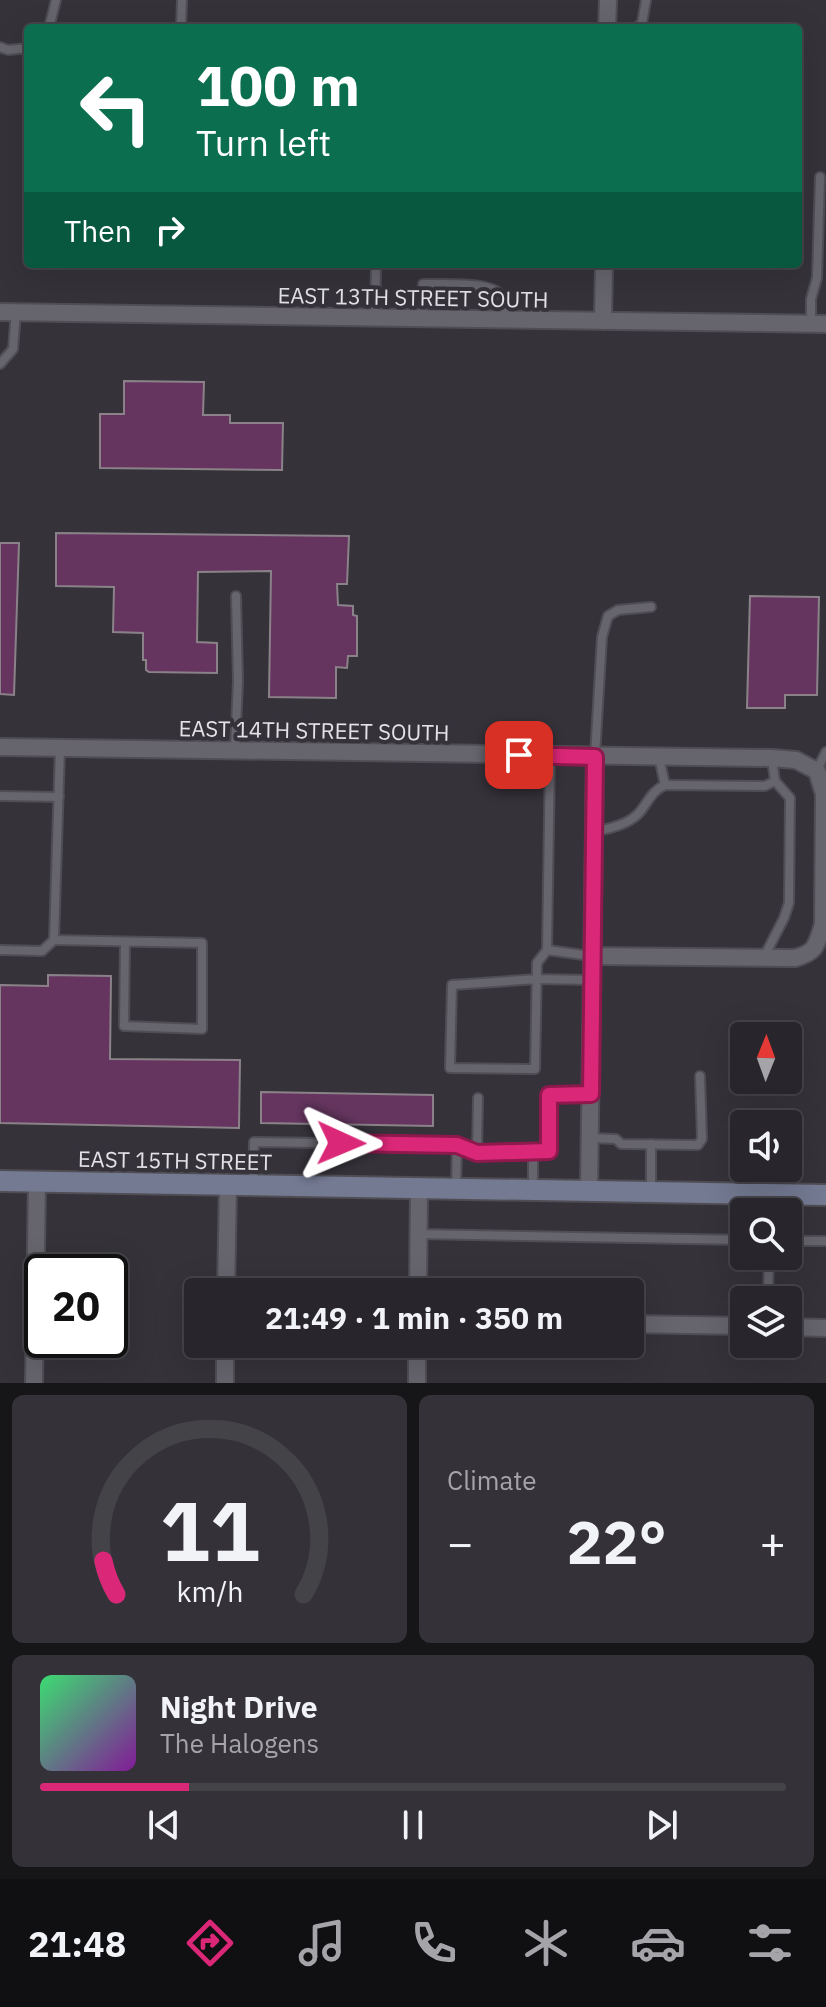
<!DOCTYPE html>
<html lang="en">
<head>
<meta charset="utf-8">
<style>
  :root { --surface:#28262c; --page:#343238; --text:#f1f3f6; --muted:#a5a5a9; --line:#444348; --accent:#db2777 }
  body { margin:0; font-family:"IBM Plex Sans",sans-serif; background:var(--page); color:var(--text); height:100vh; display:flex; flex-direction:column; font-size:30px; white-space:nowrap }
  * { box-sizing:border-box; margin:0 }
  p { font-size:26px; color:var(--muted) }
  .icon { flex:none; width:44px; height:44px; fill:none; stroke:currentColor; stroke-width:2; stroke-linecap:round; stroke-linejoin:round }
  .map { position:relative; height:1383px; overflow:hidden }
  .drawer { display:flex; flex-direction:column; gap:12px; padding:12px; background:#161518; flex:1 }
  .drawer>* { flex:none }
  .guide { position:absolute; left:24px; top:24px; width:778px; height:244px; border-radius:8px; box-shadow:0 8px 32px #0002,0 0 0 2px var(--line); background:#0b6e4f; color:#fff; overflow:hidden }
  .needle { width:52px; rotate:1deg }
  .tools { position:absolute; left:730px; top:1022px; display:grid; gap:16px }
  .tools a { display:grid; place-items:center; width:72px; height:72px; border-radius:8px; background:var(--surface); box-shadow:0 8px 32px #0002,0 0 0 2px var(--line); font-size:40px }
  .speed { position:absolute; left:24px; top:1254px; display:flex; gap:16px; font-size:40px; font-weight:700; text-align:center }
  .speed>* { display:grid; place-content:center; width:104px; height:104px; border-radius:50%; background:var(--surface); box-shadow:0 8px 32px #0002,0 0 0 2px var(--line); line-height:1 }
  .speed .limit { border:4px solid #111; border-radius:12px; background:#fff; color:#111 }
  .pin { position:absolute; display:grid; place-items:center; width:68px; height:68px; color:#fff; margin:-34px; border-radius:16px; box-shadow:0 4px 12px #0006 }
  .me { position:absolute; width:88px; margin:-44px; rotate:91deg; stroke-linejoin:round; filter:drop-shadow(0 0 6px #0008) }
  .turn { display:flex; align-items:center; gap:28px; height:168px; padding:0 40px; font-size:36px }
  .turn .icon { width:104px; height:104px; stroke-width:2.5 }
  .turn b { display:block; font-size:56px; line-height:68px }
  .then { display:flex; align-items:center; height:76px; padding:0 40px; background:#0003; gap:16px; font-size:30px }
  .big { font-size:60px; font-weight:700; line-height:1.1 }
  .drawer .card { flex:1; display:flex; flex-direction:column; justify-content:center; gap:12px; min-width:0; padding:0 28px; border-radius:12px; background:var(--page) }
  .drawer .dial { align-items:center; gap:0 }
  .dial svg { height:208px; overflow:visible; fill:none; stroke:var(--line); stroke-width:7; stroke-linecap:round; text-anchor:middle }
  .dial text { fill:var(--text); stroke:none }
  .song { display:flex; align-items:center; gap:24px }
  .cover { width:96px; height:96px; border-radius:12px; background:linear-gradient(135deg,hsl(140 70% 55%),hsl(290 70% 35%)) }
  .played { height:8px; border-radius:4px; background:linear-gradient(90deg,var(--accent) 20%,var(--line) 20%) }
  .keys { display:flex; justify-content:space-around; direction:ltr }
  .heat { display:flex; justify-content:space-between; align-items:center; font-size:44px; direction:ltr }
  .drawer .tiles { flex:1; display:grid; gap:12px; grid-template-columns:1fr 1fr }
  .card:last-child { grid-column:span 2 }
  .trip { position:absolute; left:184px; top:1278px; width:460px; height:80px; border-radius:8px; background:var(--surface); box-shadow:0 8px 32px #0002,0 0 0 2px var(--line); font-weight:700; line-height:80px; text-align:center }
  .tabs { display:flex; height:128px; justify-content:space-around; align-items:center; background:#100f12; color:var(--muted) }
  .tabs .icon { width:56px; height:56px }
  .tabs .active { color:var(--accent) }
  .tabs b { font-size:36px; color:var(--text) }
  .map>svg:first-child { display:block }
  .building { fill:#65355f; stroke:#8b8289; stroke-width:2 }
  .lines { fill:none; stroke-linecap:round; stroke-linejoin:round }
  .service-casing { stroke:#504e54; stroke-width:12 }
  .minor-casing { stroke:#504e54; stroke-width:20 }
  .secondary-casing { stroke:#504e54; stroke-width:24 }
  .service { stroke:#66646c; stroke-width:8 }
  .minor { stroke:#66646c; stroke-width:16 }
  .secondary { stroke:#737a92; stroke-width:20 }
  .route-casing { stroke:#8e194d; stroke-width:20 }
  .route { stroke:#db2777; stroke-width:14 }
  .labels { text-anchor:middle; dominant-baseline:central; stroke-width:8; stroke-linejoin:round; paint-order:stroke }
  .street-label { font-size:22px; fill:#e3e2e7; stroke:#35323a }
</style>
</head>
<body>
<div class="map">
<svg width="826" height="1383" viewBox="0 0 826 1383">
  <rect width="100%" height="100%" fill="#35323a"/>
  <g class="building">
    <polygon points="124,381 204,382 203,415 230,415 230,423 283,423 282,470 100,468 100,414 124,414"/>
    <polygon points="56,533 349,536 347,584 337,584 338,605 353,606 353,615 357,616 357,656 348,656 347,668 336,667 336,698 269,697 271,571 198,572 197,642 217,643 217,673 149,672 146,670 146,660 143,660 143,633 113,632 114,587 56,586"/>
    <polygon points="0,543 19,543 14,695 0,694"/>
    <polygon points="750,596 819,597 817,695 785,695 785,708 747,708"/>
    <polygon points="48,975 111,976 110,1059 240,1060 239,1128 0,1123 0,985 48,986"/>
    <polygon points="261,1092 433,1095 433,1126 261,1123"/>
  </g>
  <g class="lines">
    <g class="service-casing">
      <g id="service">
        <polyline points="49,28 56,0"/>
        <polyline points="181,28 182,0"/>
        <polyline points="636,28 642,23 646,0"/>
        <polyline points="0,47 8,50 28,48"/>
        <polyline points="375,319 376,264"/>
        <path d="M422,319L423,284C442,285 498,279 504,300C505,306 504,314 504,320"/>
        <polyline points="811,323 811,299 817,278 820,177"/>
        <polyline points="0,364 13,349 16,312"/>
        <polyline points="235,750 238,681 236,596"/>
        <polyline points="550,756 547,950 537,963 535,1069 450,1068 452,985 537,979 591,980"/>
        <polyline points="595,756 602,637 608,616 618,610 651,607"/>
        <polyline points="659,757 665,785"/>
        <polyline points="817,770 826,752"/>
        <polyline points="0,796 59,797"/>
        <path d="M594,831C609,829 627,825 638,814C648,803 651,791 665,785L765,786L775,781"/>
        <polyline points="54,940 202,943 202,1029 124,1026 125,942"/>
        <polyline points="0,950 42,951 54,940 60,748"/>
        <polyline points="547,950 591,956"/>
        <polyline points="764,957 784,918 789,903 790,798 775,781 772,759"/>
        <polyline points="590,1138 616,1139 621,1144 698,1145 702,1139 700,1076"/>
        <polyline points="477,1153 478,1098"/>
        <polyline points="533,1153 549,1151 549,1095 591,1094"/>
        <polyline points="253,1185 254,1142 457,1145 477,1153 533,1153 533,1189"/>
        <polyline points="456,1189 457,1145"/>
        <polyline points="651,1191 651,1144"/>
        <polyline points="419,1234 744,1240"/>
        <polyline points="788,1241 826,1241"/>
        <polyline points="768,1300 769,1256"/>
      </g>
    </g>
    <g class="minor-casing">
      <g id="minor">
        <polyline points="607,28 608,0"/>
        <polyline points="0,312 826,324"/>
        <polyline points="603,321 604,264"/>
        <path d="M0,747L772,758L796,760L817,771L824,794L823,925C816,945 817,952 795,958L591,956"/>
        <polyline points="589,1190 595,757"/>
        <polyline points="226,1292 228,1185"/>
        <polyline points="418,1292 419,1188"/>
        <polyline points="630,1324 744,1326"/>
        <polyline points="788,1327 826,1328"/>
        <polyline points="34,1383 37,1181"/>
        <polyline points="225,1383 225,1344"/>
        <polyline points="417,1383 417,1344"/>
      </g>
    </g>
    <g class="secondary-casing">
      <polyline id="secondary" points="0,1181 826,1195"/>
    </g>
    <use href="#service" class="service"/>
    <use href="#minor" class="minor"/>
    <use href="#secondary" class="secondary"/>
  </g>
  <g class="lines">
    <g class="route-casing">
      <polyline id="route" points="341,1143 457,1145 477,1153 549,1151 549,1095 591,1094 595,757 519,755"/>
    </g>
    <use href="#route" class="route"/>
  </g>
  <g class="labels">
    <g class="street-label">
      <text transform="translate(413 297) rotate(1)">EAST 13TH STREET SOUTH</text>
      <text transform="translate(314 730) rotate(1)">EAST 14TH STREET SOUTH</text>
      <text transform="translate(175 1160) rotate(1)">EAST 15TH STREET</text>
    </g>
  </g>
</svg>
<div class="tools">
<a><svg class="needle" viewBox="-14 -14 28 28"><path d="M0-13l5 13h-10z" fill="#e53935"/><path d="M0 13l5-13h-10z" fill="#a5a5a9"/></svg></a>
<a><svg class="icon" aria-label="sound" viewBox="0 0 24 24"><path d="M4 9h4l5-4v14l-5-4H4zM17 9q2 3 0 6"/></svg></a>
<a><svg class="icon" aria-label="search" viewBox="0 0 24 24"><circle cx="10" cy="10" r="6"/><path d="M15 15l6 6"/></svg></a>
<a><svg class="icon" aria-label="layers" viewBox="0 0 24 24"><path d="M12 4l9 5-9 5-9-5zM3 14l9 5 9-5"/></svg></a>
</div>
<div class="speed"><div class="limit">20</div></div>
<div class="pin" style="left:519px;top:755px;background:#d93025"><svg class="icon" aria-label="arrive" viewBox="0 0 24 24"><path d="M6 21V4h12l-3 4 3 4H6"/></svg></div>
<svg class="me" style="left:341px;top:1143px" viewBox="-20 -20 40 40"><path d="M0-17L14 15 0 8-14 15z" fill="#db2777" stroke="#fff" stroke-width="4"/></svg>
<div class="trip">21:49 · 1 min · 350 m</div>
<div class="guide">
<div class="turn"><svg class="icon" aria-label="left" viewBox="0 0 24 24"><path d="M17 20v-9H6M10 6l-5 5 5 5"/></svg><div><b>100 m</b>Turn left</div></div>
<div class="then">Then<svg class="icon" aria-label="right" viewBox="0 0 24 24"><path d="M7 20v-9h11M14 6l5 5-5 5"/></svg></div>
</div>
</div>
<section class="drawer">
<div class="tiles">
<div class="card dial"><svg viewBox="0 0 100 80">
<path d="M14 69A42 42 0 1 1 86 69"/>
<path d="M14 69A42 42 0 0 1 9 56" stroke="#db2777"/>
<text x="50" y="56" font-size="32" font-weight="700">11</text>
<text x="50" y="72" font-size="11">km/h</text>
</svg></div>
<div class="card"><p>Climate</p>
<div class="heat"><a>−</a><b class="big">22°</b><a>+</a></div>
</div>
<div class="card">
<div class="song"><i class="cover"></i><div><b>Night Drive</b><p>The Halogens</p></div></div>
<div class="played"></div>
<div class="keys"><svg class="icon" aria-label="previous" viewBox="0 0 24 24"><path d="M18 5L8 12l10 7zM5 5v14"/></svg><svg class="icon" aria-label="pause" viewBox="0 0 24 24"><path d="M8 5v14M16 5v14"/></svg><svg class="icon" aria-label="next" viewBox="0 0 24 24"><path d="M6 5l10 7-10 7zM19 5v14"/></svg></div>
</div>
</div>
</section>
<nav class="tabs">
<b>21:48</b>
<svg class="icon active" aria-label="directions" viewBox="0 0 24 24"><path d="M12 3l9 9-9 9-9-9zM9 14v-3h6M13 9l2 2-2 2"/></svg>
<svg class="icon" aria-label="music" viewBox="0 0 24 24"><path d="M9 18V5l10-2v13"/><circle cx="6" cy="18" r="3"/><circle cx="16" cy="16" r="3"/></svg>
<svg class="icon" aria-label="phone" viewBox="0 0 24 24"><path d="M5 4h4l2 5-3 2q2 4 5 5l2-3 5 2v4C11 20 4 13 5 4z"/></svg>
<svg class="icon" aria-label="climate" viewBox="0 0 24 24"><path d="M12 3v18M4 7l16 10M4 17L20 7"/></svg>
<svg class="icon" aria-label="car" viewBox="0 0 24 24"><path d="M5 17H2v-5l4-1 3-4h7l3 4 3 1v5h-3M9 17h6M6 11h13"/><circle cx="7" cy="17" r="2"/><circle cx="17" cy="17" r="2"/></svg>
<svg class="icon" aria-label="filters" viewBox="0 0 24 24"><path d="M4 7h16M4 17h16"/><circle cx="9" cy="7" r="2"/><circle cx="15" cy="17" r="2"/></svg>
</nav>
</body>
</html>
